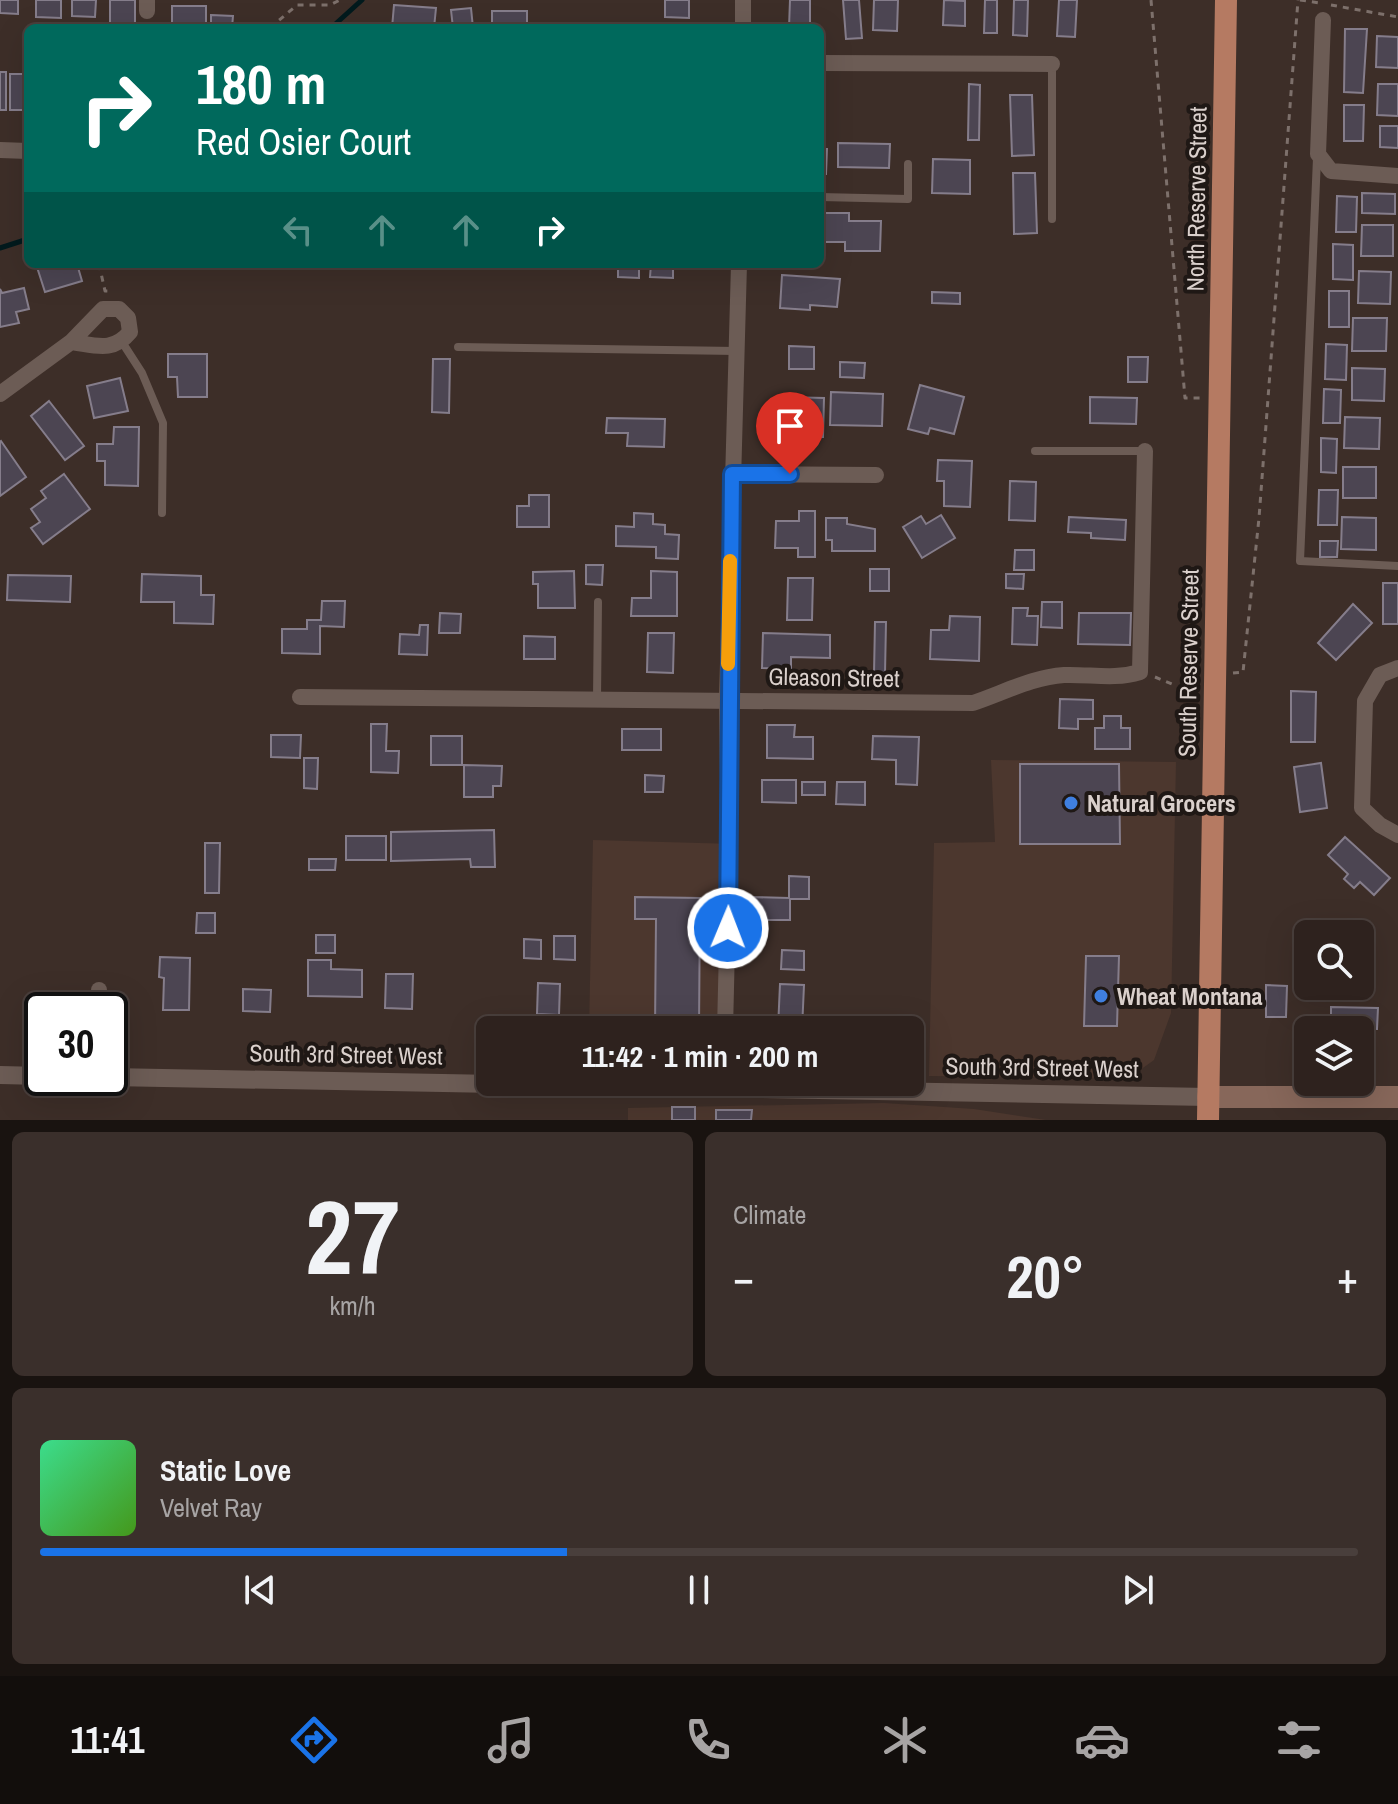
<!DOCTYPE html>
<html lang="en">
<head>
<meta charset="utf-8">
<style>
  :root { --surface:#2e221e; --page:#3a2f2b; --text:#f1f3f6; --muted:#a7a4a4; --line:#493f3c; --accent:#1a73e8 }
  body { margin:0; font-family:"Archivo Narrow",sans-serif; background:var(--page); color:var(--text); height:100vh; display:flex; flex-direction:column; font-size:30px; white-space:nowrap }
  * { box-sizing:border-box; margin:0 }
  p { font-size:26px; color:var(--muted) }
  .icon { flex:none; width:44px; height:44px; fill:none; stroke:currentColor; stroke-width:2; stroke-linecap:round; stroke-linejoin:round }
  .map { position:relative; height:1120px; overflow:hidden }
  .sheet { display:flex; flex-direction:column; gap:12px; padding:12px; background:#191310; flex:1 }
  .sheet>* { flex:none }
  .top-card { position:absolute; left:24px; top:24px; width:800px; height:244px; border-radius:12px; box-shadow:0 8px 32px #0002,0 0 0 2px var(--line); background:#00695c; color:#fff; overflow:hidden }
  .fabs { position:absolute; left:1294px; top:920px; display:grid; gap:16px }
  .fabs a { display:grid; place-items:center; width:80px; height:80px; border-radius:12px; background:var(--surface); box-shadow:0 8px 32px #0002,0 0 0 2px var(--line); font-size:40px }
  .speed { position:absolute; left:24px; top:992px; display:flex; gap:16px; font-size:40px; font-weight:700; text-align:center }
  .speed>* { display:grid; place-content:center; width:104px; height:104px; border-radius:50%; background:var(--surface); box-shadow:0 8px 32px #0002,0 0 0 2px var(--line); line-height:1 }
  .speed .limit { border:4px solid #111; border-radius:12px; background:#fff; color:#111 }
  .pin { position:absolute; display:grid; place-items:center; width:68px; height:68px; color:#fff; margin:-82px -34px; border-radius:50% 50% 50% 0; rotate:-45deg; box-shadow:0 0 8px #0007 }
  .pin .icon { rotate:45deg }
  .me { position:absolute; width:88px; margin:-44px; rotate:1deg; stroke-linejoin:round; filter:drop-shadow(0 0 6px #0008) }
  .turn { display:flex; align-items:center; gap:28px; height:168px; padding:0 40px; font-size:36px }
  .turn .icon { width:104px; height:104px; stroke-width:2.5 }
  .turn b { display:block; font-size:56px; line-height:68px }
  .lanes { display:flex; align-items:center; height:76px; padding:0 40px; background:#0003; justify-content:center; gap:40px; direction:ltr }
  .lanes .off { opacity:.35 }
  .big { font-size:60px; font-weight:700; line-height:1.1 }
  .sheet .widget { flex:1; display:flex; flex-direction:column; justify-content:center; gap:12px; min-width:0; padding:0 28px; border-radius:12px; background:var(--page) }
  .sheet .dial { align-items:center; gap:0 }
  .dial b { font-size:104px; line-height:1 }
  .song { display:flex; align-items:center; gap:24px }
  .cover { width:96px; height:96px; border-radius:12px; background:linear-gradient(135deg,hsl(150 70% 55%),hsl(100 70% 35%)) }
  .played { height:8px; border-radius:4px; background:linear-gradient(90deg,var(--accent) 40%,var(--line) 40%) }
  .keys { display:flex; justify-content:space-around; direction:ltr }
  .heat { display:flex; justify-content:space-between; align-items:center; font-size:44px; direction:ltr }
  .sheet .tiles { flex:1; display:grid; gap:12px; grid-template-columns:1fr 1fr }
  .widget:last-child { grid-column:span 2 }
  .trip { position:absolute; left:476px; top:1016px; width:448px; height:80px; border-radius:12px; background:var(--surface); box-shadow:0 8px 32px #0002,0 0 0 2px var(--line); font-weight:700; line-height:80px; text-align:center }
  .tabs { display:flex; height:128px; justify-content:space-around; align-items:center; background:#120e0c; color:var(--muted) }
  .tabs .icon { width:56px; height:56px }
  .tabs .selected { color:var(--accent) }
  .tabs b { font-size:36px; color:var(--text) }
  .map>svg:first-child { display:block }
  .built { fill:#4c372e }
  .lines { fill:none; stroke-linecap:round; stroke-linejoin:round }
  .stream { stroke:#021a1d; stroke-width:5 }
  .building { fill:#4c4552; stroke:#857d8b; stroke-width:2 }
  .path { stroke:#7d706b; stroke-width:3; stroke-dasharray:6 6; stroke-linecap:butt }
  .service { stroke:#6c5c55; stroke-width:8 }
  .minor { stroke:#6c5c55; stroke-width:16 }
  .tertiary { stroke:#6c5c55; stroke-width:18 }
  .secondary { stroke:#87675a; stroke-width:22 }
  .trunk { stroke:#b57a62; stroke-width:22 }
  .route-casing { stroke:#114b97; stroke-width:20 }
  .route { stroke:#1a73e8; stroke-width:14 }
  .slow { stroke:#f59e0b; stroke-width:14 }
  .shop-dot { fill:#3f7fe0; stroke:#1f1815; stroke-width:3 }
  .labels { text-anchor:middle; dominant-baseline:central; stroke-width:8; stroke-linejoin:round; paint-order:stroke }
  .street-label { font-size:24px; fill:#dad0cc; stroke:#1f1815 }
  .poi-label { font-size:24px; font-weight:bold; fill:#dad0cc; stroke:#1f1815; text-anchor:start }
</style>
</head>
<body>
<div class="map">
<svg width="1398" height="1120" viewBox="0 0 1398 1120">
  <rect width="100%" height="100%" fill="#3d2e28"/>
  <g class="built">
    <polygon points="991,760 1176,762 1171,1013 1154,1060 1129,1078 929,1076 934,843 995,842"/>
    <polygon points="593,840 735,844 731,1030 589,1030"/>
    <polygon points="884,1103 974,1109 1046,1120 628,1120 628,1108"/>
  </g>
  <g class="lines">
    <g class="stream">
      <polyline points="331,28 362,0"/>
      <polyline points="0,248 28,239"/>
    </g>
  </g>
  <g class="building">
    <polygon points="0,0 18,0 18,14 0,13"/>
    <polygon points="36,0 61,0 61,18 36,17"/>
    <polygon points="72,0 96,0 95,17 72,16"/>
    <rect x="110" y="0" width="25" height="23"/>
    <polygon points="665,0 689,0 689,18 665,17"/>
    <polygon points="790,0 810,0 810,28 789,28"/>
    <polygon points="843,0 859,0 862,38 846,39"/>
    <polygon points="874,0 898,0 897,31 873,30"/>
    <polygon points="944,0 965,1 965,26 943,25"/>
    <polygon points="985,0 997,0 997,33 984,33"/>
    <polygon points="1014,0 1028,0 1027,36 1013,35"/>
    <polygon points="1059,0 1077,0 1075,37 1057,36"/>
    <polygon points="394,5 436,8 434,28 392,28"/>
    <rect x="172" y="6" width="34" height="21"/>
    <polygon points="471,8 473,28 453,28 451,10"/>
    <rect x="492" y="11" width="35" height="17"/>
    <polygon points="211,15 233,16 232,28 211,28"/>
    <polygon points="1345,29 1367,29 1363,93 1344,92"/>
    <polygon points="1377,36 1398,37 1398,68 1376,67"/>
    <rect x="0" y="72" width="6" height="38"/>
    <rect x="10" y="74" width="18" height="36"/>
    <polygon points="969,84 980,85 979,140 968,140"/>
    <polygon points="1378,84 1398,84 1398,116 1377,115"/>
    <polygon points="1010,95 1032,95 1034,155 1012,156"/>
    <polygon points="1344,105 1364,105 1363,141 1344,141"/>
    <polygon points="1380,126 1398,126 1398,148 1380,147"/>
    <polygon points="838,143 890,144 889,168 838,167"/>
    <polygon points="820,149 827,149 826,174 820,174"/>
    <polygon points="933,159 970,160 970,194 932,193"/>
    <polygon points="1013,173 1035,173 1037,233 1014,234"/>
    <polygon points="1362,193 1395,194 1395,214 1362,213"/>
    <polygon points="1337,196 1357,197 1356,232 1336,232"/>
    <polygon points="820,213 849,213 849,221 881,221 880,251 845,251 845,242 820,242"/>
    <polygon points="1362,225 1393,225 1393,256 1361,256"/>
    <polygon points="1333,244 1353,245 1353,280 1333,279"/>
    <polygon points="36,264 77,264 82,281 45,292"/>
    <polygon points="618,264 639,264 639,278 618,277"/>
    <polygon points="651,264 673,264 673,278 650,277"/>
    <polygon points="1359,271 1391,272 1390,304 1358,303"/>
    <polygon points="782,275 840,279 837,307 810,305 810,310 780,308"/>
    <polygon points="24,288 29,309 16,312 19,323 0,327 0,289 2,293"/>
    <rect x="1329" y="291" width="20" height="36"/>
    <polygon points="932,292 960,293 960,304 932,303"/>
    <polygon points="1353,318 1387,318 1386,351 1352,351"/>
    <polygon points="1326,344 1347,345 1346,380 1325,379"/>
    <polygon points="789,346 814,347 814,369 789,369"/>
    <polygon points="168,354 207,354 207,397 178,397 177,377 168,377"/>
    <polygon points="1128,357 1148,357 1147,382 1128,382"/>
    <polygon points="433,359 450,359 449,413 432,412"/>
    <polygon points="840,362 865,363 864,378 840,377"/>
    <polygon points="1352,368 1385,369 1384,401 1352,400"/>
    <polygon points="120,378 128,411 94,418 87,386"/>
    <polygon points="920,385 964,397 954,434 930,428 928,434 908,429"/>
    <polygon points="1324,389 1341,390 1340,423 1323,423"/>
    <polygon points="831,392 883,394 882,426 830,425"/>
    <polygon points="784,397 824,398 823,437 805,437 805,426 783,426"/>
    <polygon points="1090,397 1137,398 1136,424 1090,423"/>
    <polygon points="49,401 84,446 65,460 31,416"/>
    <polygon points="1345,417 1380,418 1379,449 1344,448"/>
    <polygon points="607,418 665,419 664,447 627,446 628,433 606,433"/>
    <polygon points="114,427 139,427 138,486 105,485 105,461 97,461 97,444 113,444"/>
    <polygon points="1321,438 1337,439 1336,473 1321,472"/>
    <polygon points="1,441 26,477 0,496 0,442"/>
    <polygon points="938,460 972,461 970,507 944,506 944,481 937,481"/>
    <rect x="1343" y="467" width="33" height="31"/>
    <polygon points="64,474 90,509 43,544 31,528 40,522 31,509 46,498 41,491"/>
    <polygon points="1010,481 1036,482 1035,521 1009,520"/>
    <polygon points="1319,490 1338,490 1337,525 1318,525"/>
    <polygon points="529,495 549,495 549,527 517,527 517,506 529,506"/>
    <polygon points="799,511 815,511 815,557 798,557 798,548 775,548 776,521 799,521"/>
    <polygon points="634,513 653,514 653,524 665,525 665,534 679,535 678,559 656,558 656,547 616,546 616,526 634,527"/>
    <polygon points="941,515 955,538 922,558 903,527 921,516 926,524"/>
    <polygon points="1069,517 1126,520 1125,540 1091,538 1091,533 1068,532"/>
    <polygon points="1342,517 1376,518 1376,550 1341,549"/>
    <polygon points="826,518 847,518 847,524 875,529 875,551 832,551 832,540 826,540"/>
    <polygon points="1320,541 1338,541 1337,557 1320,557"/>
    <polygon points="1015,550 1034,550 1034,570 1014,570"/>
    <polygon points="586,565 603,565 602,585 586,584"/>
    <rect x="870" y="569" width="19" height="22"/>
    <polygon points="574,571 575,608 538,608 538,584 533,584 533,572"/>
    <polygon points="651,571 677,572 677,616 631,616 632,598 651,598"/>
    <polygon points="142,574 201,576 201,595 214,595 213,624 174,623 174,602 141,602"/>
    <polygon points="1006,574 1024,574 1023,589 1006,588"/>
    <polygon points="8,575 71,576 70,602 7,600"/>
    <polygon points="788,578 813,578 812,620 787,620"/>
    <rect x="1383" y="583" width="15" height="41"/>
    <polygon points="322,601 345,601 344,627 320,626 320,654 282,653 282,629 307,629 307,620 321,620"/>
    <polygon points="1042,602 1062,602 1062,628 1041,627"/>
    <polygon points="1353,604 1372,623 1336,660 1318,643"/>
    <polygon points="1013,608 1028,608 1027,616 1038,616 1037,645 1012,644"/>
    <polygon points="440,613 461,614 460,633 439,633"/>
    <polygon points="1079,613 1131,613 1130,645 1078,644"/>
    <polygon points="950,616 980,617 979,661 930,659 931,630 949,630"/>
    <polygon points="875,622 886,622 885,674 874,674"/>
    <polygon points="420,625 428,625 427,655 399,654 400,634 419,635"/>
    <polygon points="648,633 674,633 673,673 647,672"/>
    <polygon points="763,633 830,635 830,658 791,657 791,669 762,668"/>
    <polygon points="524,636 555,637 555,659 524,659"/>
    <polygon points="1291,691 1316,692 1315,742 1291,742"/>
    <polygon points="1060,699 1093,700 1093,719 1078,719 1078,729 1059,728"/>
    <polygon points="1104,716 1121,716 1121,728 1130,728 1130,749 1095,749 1095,728 1104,728"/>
    <polygon points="371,724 387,724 386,751 399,751 398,773 371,772"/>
    <polygon points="767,725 795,725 794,737 813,737 813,759 767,758"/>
    <rect x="622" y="729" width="39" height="21"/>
    <polygon points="271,735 301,735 300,758 271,757"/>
    <rect x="431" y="736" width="31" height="29"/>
    <polygon points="873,736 919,737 917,785 896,784 896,760 872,759"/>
    <polygon points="304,758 318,758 317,789 304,788"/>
    <polygon points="1321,763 1327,808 1300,812 1294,767"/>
    <polygon points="1020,764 1119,764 1120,844 1020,844"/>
    <polygon points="464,765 502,766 501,786 493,786 493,797 464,797"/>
    <polygon points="645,775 664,776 663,792 645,792"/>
    <polygon points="762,780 796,780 796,803 762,802"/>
    <rect x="802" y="782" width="23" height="13"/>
    <polygon points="837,782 865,782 865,805 836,804"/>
    <polygon points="494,830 495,867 471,867 470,859 391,861 391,832"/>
    <rect x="346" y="836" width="40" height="24"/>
    <polygon points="1345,837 1390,878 1374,895 1360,882 1354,888 1344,879 1348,874 1328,855"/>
    <polygon points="205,843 220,843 219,893 205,893"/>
    <polygon points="309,859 336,859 335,870 309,870"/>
    <polygon points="789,876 809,877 809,899 790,899 790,920 749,920 749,897 789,898"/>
    <polygon points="635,897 700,898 699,1030 655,1030 656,919 635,919"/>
    <polygon points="197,913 215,913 215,933 196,933"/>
    <rect x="316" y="935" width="19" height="18"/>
    <polygon points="554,936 575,936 575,960 554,959"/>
    <polygon points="524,939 541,940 541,959 524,958"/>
    <polygon points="782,950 804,951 804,970 781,969"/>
    <polygon points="1086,956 1119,956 1117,1026 1084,1026"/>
    <polygon points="160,957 190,958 189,1010 163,1010 164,978 159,977"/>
    <polygon points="308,960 331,960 331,969 362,970 362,997 308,996"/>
    <polygon points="386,974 413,974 412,1009 385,1008"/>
    <polygon points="538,983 560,984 559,1015 537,1014"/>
    <polygon points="780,984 804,985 802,1030 778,1029"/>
    <polygon points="1266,985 1287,986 1286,1017 1266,1017"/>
    <polygon points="243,989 271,990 270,1012 243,1011"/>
    <polygon points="1331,1007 1378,1008 1377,1029 1331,1028"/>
    <rect x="672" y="1107" width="23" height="13"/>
    <polygon points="716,1110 752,1110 751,1120 716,1120"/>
  </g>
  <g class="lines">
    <g class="path">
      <polyline points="1151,0 1185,398 1202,398"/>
      <polyline points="1300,0 1320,3"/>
      <polyline points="1331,5 1398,17"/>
      <polyline points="270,28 297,5 330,5 340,0"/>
      <polyline points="99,264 105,291 110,291"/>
      <polyline points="1233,673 1243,672 1259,518 1298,0"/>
      <polyline points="1155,677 1177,686"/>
    </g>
    <g class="service">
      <polyline points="1052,64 1052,219"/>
      <polyline points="1317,158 1300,561 1398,566"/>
      <polyline points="820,197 908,199 908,164"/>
      <polyline points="122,342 142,373 163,423 162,513"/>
      <polyline points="458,347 737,351"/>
      <polyline points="1035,451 1144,451"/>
      <polyline points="597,699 598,602"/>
    </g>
    <g class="minor">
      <polyline points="147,11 147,0"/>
      <polyline points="1323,20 1318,154 1331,171 1398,176"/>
      <polyline points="743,28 743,0"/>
      <polyline points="820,63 1052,64"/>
      <polyline points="0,150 28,151"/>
      <path d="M0,394L71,342L103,309H119L128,318L130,332C113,353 95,345 71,342"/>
      <polyline points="732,474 876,475"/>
      <polyline points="1398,668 1380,675 1365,701 1362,808 1380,825 1398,835"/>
      <path d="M300,697L973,703C1003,693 1033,677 1064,675C1091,674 1114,680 1140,672L1145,451"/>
      <polyline points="99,1010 99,990"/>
      <polyline points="725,1030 729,863 727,699 739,264"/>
    </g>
    <g class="tertiary">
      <polyline points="0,1075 42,1076"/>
      <polyline points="110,1077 1208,1097"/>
    </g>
    <polyline class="secondary" points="1208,1097 1398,1097"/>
    <polyline class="trunk" points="1208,1120 1226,0"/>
  </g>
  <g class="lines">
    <g class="route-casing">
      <polyline id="route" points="728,928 732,474 790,474"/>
    </g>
    <use href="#route" class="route"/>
    <polyline class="slow" points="728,664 730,561"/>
  </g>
  <g class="shop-dot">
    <circle cx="1071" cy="803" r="8"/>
    <circle cx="1101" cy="996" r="8"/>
  </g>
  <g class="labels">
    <g class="street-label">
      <text transform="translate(1196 199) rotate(-89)">North Reserve Street</text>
      <text transform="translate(1188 663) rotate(-89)">South Reserve Street</text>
      <text transform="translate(834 677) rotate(1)">Gleason Street</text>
      <text transform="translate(346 1054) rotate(1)">South 3rd Street West</text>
      <text transform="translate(1042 1067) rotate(1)">South 3rd Street West</text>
    </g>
    <g class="poi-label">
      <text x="1087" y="803">Natural Grocers</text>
      <text x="1117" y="996">Wheat Montana</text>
    </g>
  </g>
</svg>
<div class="fabs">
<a><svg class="icon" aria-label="search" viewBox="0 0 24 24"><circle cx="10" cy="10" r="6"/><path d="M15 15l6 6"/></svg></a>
<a><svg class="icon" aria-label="layers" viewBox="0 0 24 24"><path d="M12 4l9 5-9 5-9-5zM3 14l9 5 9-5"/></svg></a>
</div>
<div class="speed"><div class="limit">30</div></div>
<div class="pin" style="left:790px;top:474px;background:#d93025"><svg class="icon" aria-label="arrive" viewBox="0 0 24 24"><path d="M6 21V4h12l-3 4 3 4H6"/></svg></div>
<svg class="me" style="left:728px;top:928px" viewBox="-20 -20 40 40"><circle r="17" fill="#1a73e8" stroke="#fff" stroke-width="3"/><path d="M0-11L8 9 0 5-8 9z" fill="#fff"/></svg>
<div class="trip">11:42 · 1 min · 200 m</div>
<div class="top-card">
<div class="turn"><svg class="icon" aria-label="right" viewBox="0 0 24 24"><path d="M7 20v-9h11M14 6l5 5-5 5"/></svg><div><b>180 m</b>Red Osier Court</div></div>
<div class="lanes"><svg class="icon off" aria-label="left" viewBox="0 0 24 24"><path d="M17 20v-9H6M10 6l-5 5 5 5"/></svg><svg class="icon off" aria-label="ahead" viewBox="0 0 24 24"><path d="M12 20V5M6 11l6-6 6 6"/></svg><svg class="icon off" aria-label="ahead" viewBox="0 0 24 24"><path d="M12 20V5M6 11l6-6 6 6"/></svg><svg class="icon" aria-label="right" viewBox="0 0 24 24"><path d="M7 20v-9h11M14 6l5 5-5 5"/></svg></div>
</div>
</div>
<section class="sheet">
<div class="tiles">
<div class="widget dial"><b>27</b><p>km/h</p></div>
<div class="widget"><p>Climate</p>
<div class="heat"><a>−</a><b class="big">20°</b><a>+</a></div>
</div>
<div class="widget">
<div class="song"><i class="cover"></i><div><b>Static Love</b><p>Velvet Ray</p></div></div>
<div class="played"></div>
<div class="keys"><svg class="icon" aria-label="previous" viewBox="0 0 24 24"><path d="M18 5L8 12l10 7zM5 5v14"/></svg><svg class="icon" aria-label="pause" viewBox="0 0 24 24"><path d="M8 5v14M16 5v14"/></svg><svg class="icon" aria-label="next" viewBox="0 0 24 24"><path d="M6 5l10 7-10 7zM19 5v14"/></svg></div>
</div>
</div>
</section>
<nav class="tabs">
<b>11:41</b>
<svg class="icon selected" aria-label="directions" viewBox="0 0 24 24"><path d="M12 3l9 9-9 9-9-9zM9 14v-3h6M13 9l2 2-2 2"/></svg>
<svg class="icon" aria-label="music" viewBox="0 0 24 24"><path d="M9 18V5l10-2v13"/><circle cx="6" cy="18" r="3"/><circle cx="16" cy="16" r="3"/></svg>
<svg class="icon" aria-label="phone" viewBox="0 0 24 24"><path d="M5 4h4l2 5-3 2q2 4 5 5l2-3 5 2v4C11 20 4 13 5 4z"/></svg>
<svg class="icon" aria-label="climate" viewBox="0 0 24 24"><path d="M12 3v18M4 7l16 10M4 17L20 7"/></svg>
<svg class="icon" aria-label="car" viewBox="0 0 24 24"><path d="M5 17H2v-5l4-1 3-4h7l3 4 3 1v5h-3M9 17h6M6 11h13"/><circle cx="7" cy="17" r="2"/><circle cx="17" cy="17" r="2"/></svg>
<svg class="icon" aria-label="filters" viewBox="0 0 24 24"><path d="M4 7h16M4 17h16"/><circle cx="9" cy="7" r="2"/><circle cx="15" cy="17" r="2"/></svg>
</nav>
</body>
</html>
